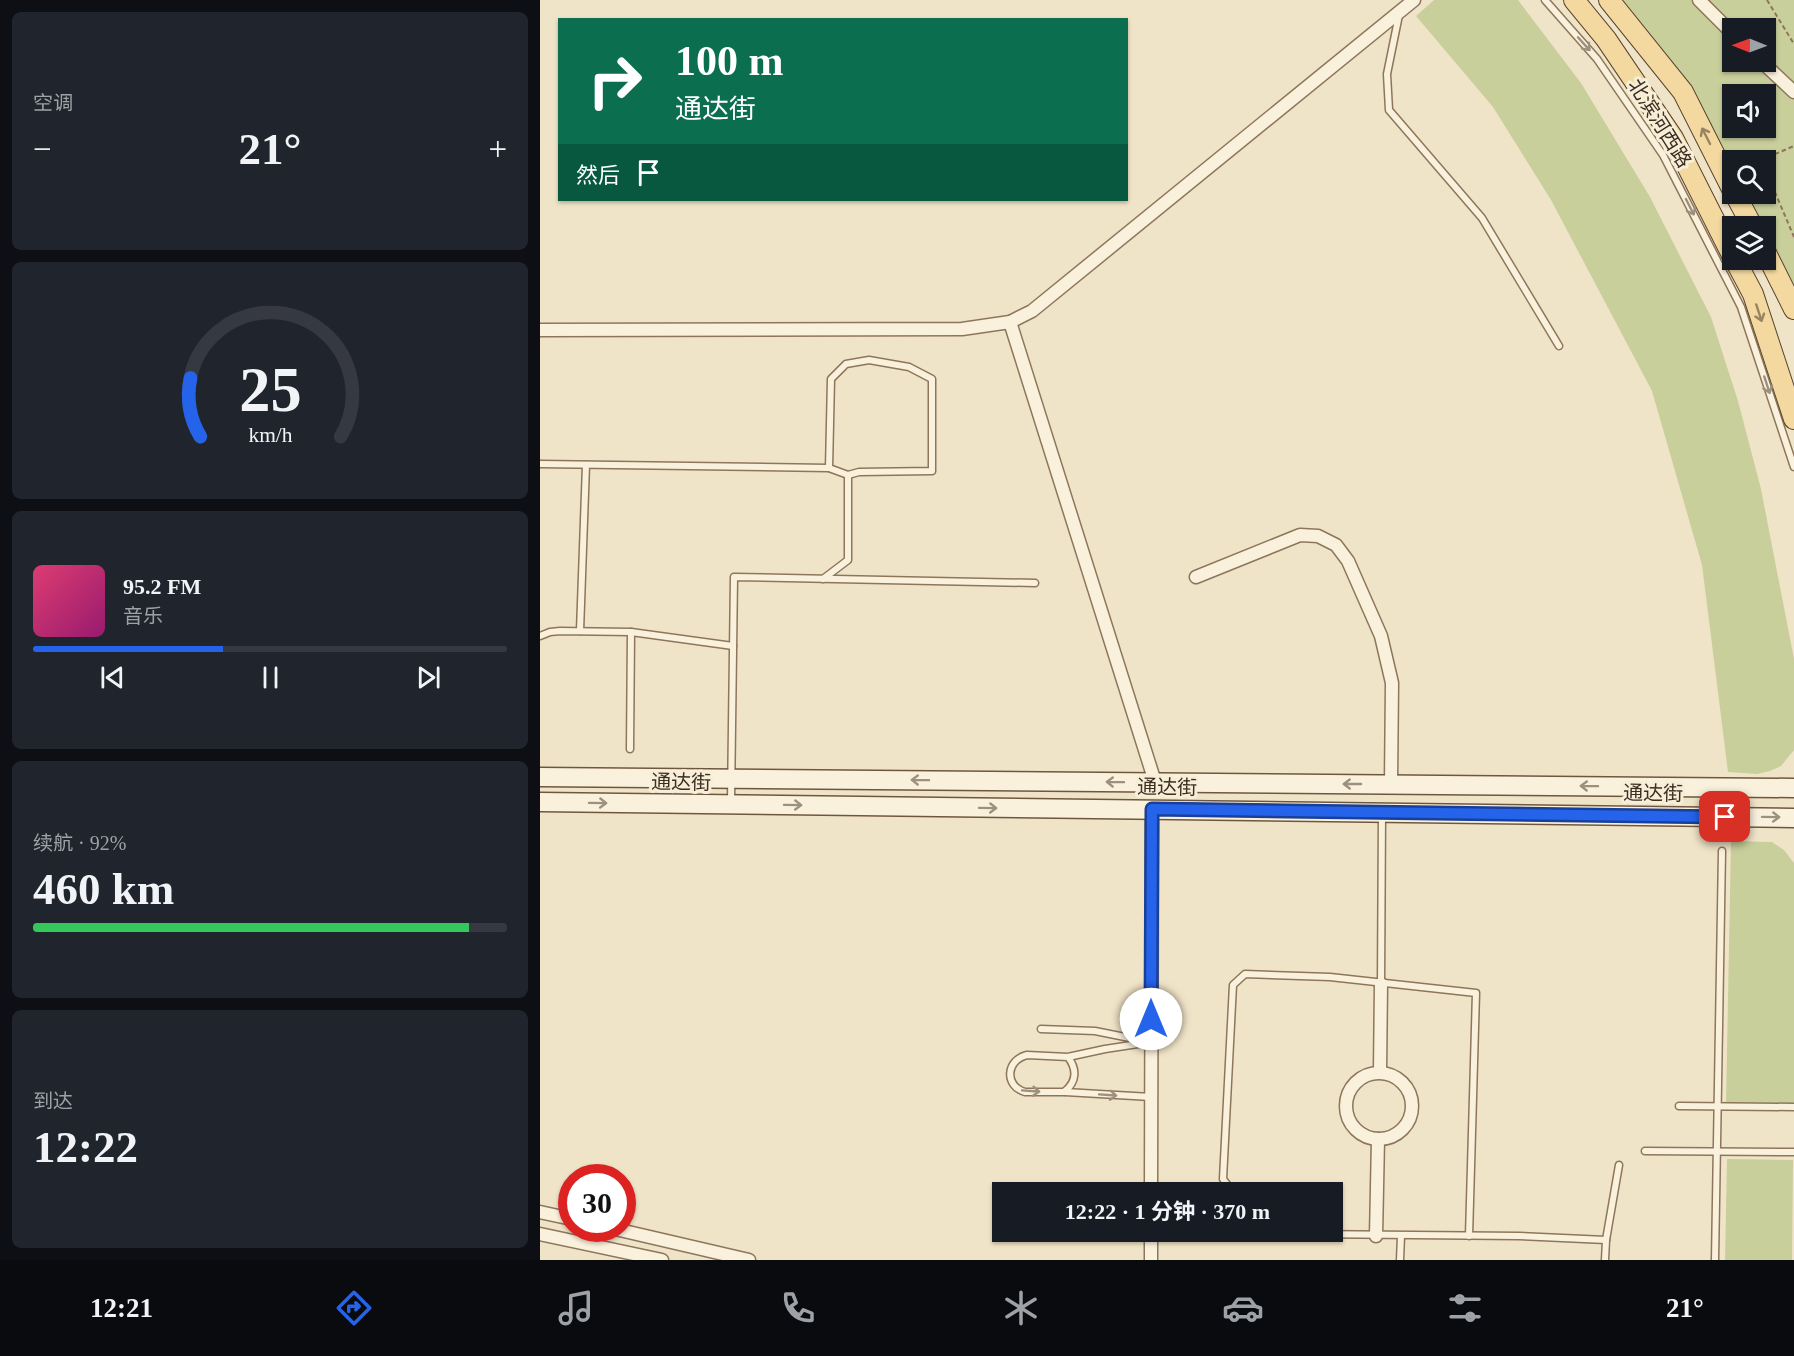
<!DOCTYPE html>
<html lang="zh">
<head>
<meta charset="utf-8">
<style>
  :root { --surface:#171b24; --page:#20242c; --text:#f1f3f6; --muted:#9ea1a6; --line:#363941; --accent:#2563eb }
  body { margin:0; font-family:"Times New Roman","Noto Sans SC",serif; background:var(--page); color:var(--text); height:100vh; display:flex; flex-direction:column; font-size:22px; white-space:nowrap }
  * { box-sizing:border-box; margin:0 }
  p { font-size:20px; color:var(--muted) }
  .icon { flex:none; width:33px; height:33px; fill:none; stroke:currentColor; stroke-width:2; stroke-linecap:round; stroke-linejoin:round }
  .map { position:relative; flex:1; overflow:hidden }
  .panel { display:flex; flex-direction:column; gap:12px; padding:12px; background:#0d0f14; width:540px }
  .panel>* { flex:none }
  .guide { position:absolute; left:18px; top:18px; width:570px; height:183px; border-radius:0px; box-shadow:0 2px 4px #0004; background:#0b6e4f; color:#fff; overflow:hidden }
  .needle { width:39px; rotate:271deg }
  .controls { position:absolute; left:1182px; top:18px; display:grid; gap:12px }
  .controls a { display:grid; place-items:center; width:54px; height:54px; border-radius:0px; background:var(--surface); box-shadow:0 2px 4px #0004; font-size:30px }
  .speed { position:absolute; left:18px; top:1164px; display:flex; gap:12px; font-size:30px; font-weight:700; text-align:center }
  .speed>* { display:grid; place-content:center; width:78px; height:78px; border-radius:50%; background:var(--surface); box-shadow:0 2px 4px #0004; line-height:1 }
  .speed .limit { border:9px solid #d22; background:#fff; color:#111 }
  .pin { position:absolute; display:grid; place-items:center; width:51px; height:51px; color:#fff; margin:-26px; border-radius:12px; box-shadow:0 3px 9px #0006 }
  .me { position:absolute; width:66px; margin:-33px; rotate:0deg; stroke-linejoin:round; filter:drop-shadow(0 0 4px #0008) }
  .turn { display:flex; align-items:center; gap:21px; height:126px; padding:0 18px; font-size:27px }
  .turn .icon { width:78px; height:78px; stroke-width:2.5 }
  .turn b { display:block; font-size:42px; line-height:51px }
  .then { display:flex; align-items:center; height:57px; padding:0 18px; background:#0003; gap:12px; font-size:22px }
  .big { font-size:45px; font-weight:700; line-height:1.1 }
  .panel .card { flex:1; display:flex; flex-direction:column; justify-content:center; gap:9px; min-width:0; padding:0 21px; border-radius:9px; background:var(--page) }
  .panel .dial { align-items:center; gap:0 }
  .dial svg { height:156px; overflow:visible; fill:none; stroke:var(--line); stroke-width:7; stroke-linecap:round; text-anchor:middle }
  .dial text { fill:var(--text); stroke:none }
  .song { display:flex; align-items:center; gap:18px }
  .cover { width:72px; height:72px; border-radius:9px; background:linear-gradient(135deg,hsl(340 70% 55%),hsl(320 70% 35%)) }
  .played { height:6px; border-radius:3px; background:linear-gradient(90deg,var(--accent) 40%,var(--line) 40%) }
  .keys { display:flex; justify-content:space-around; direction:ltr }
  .heat { display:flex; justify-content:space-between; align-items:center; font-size:33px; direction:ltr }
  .charge { height:9px; border-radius:4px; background:linear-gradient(90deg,#34c759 92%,var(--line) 0) }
  .trip { position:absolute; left:452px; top:1182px; width:351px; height:60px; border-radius:0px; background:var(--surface); box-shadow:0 2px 4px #0004; font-weight:700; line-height:60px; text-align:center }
  .menu { display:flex; height:96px; justify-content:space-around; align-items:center; background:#090b0e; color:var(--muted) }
  .menu .icon { width:42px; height:42px }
  .menu .current { color:var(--accent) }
  .menu b { font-size:27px; color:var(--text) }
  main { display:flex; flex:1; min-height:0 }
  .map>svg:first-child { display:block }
  .green { fill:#c9cf9b; fill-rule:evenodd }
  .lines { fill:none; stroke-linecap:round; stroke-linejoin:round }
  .lane-casing { stroke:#8d765c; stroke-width:9 }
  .street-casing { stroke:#8d765c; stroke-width:15 }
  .secondary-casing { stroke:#6f573f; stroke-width:21 }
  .primary-casing { stroke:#5b4430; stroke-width:22 }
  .path { stroke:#8d765c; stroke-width:2; stroke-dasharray:4.5 3; stroke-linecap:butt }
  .lane { stroke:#faf1dc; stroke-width:6 }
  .street { stroke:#faf1dc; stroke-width:12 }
  .secondary { stroke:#faf1dc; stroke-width:18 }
  .primary { stroke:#f3d9a0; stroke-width:20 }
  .oneway { stroke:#9c907e }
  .oneway2 { stroke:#988460 }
  .route-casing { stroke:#184099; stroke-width:15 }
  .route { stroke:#2563eb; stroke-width:10 }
  .labels { text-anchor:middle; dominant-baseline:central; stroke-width:6; stroke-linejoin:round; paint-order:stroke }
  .street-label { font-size:20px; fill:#3d2e20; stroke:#f7eed8 }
</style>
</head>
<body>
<main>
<section class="panel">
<div class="card"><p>空调</p>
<div class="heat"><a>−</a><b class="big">21°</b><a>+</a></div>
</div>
<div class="card dial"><svg viewBox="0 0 100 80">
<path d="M14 69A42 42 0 1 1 86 69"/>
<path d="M14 69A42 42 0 0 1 9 39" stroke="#2563eb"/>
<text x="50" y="56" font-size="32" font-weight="700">25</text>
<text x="50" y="72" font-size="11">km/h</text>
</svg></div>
<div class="card">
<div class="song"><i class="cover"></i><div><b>95.2 FM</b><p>音乐</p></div></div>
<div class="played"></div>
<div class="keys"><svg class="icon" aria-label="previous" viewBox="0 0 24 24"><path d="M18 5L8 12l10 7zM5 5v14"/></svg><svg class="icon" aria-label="pause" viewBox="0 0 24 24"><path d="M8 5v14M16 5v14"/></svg><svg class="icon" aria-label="next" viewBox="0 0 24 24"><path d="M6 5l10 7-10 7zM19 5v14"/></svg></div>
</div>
<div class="card"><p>续航 · 92%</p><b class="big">460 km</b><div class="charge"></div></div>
<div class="card"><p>到达</p><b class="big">12:22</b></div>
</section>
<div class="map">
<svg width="1254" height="1260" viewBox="0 0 1254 1260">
  <rect width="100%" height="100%" fill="#f0e4c8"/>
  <g class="green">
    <polygon points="894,0 978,0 1041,83 1110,197 1171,317 1198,401 1221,489 1254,659 1254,750 1241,766 1230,771 1217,774 1188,772 1162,565 1112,391 1011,200 953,107 876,16"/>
    <path d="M1069,0H1254V284L1226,234V226H1221L1202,194H1226V160H1192V177ZM1192,28H1226V62H1192ZM1192,94H1226V128H1192Z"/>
    <polygon points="1191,841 1232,842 1244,850 1254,863 1254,1104 1186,1103"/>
    <polygon points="1187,1159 1253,1160 1252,1260 1185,1260"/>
  </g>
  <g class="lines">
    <g class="lane-casing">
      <g id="lane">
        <polyline points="1005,0 1057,59 1123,155 1201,307 1254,467"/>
        <polyline points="859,15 847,74 849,110 942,218 1019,346"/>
        <polyline points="0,464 289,468 308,475 308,560 283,579"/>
        <polyline points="289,468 291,379 306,364 329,360 369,367 392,379 392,471 319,472 308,475"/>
        <polyline points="40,631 46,465"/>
        <polyline points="0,636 10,632 20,631 91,632 193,646"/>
        <polyline points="90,749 91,632"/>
        <polyline points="191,801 194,577 495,583"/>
        <polyline points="841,984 842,813"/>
        <polyline points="501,1029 555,1031 605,1041"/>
        <path d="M528,1057C537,1069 537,1082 524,1092H485C464,1086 466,1060 487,1055L528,1057L565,1049L611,1042"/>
        <polyline points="525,1092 611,1097"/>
        <polyline points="1139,1106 1254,1107"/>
        <polyline points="1105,1151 1254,1152"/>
        <polyline points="693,1192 683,1179 693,985 705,974 790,977 936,993 929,1236"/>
        <polyline points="758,1232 766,1234 979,1236 1066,1240 1079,1165"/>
        <polyline points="860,1260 861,1236"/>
        <polyline points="1065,1260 1066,1240"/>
        <polyline points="1175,1260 1182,851"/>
      </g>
    </g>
    <g class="street-casing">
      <g id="street">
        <polyline points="1159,0 1192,33"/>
        <polyline points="1222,62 1254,92"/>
        <polyline points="470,322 615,782"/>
        <polyline points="0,330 422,329 470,322 492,311 874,0"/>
        <polyline points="656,577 760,535 778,536 796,545 808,561 841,636 852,683 851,784"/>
        <polyline points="840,1072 841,984"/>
        <circle cx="839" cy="1106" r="33"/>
        <polyline points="611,1192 612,809"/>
        <polyline points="0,1212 32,1219"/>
        <polyline points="71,1228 209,1260"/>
        <polyline points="0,1234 122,1260"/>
        <polyline points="836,1236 838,1139"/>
        <polyline points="611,1260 611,1232"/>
      </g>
    </g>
    <g class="secondary-casing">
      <g id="secondary">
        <polyline points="0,777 1254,788"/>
        <polyline points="0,802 1254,818"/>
      </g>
    </g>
    <g class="primary-casing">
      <g id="primary">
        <polyline points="1034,0 1066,39 1133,138 1192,255"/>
        <polyline points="1069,0 1143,92 1192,189"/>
        <polyline points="1195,194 1212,226"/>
        <polyline points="1226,253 1254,309"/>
        <polyline points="1195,260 1213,294 1254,419"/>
      </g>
    </g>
    <g class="path">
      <polyline points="1227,0 1254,44"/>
      <polyline points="1221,160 1254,146"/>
      <polyline points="1226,171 1254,237"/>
    </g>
    <use href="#lane" class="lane"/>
    <use href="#street" class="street"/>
    <use href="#secondary" class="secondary"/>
    <use href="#primary" class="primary"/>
  </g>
  <defs><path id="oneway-shaft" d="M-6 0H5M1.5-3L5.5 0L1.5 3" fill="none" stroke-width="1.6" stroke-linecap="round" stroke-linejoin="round" transform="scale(1.5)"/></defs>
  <g class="oneway">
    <use href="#oneway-shaft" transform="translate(1044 44) rotate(48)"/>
    <use href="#oneway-shaft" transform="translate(1150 207) rotate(63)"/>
    <use href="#oneway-shaft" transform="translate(1227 385) rotate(72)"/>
    <use href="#oneway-shaft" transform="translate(380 780) rotate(-179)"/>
    <use href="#oneway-shaft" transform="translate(575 782) rotate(-179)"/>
    <use href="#oneway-shaft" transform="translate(812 784) rotate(-180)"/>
    <use href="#oneway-shaft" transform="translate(1049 786) rotate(-179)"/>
    <use href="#oneway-shaft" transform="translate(58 803) rotate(1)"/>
    <use href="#oneway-shaft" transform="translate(253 805) rotate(1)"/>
    <use href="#oneway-shaft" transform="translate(448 808) rotate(1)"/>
    <use href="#oneway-shaft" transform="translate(1231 817) rotate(1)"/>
    <use href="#oneway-shaft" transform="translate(491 1091) rotate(4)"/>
    <use href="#oneway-shaft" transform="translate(568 1095) rotate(4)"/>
  </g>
  <g class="oneway2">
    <use href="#oneway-shaft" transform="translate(1166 136) rotate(-117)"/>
    <use href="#oneway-shaft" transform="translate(1219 313) rotate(72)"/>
  </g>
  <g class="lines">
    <g class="route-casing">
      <polyline id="route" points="611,1019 612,809 1185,817"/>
    </g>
    <use href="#route" class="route"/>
  </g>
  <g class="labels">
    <g class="street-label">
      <text transform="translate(1120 123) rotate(58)">北滨河西路</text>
      <text transform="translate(141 782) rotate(1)">通达街</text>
      <text transform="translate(627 787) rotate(1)">通达街</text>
      <text transform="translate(1113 793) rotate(1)">通达街</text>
    </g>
  </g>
</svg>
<div class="controls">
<a><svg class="needle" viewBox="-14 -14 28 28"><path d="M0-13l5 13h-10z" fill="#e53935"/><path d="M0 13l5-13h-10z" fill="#9ea1a6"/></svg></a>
<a><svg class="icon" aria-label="sound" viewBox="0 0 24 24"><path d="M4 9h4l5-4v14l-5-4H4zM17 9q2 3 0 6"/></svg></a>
<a><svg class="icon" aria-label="search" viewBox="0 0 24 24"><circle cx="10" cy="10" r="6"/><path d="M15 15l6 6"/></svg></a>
<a><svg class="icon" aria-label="layers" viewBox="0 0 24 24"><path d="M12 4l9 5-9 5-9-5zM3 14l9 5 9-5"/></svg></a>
</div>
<div class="speed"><div class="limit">30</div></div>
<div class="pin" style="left:1185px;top:817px;background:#d93025"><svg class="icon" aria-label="arrive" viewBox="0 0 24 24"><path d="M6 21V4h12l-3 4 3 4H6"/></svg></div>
<svg class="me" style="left:611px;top:1019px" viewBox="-20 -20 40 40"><circle r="19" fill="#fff"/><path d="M0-13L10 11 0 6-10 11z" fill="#2563eb"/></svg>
<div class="trip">12:22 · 1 分钟 · 370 m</div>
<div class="guide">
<div class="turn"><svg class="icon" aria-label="right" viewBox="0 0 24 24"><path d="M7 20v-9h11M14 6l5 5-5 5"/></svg><div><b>100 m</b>通达街</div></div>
<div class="then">然后<svg class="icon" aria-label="arrive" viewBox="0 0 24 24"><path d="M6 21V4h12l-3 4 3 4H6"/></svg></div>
</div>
</div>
</main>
<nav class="menu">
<b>12:21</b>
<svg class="icon current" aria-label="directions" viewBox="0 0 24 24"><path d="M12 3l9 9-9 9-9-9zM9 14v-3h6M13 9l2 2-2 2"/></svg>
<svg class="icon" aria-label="music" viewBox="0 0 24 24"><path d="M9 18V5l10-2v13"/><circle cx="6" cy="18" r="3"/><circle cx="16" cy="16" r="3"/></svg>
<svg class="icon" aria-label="phone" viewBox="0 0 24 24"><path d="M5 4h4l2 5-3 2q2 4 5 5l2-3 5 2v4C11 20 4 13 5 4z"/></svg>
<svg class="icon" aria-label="climate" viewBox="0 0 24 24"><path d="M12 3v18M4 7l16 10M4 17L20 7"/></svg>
<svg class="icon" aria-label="car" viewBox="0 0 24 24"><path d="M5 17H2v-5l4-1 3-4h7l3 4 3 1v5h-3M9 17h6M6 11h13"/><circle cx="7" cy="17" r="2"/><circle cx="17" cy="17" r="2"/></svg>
<svg class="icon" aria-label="filters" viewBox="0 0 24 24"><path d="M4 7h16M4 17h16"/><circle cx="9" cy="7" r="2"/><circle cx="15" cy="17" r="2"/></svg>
<b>21°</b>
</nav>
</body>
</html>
